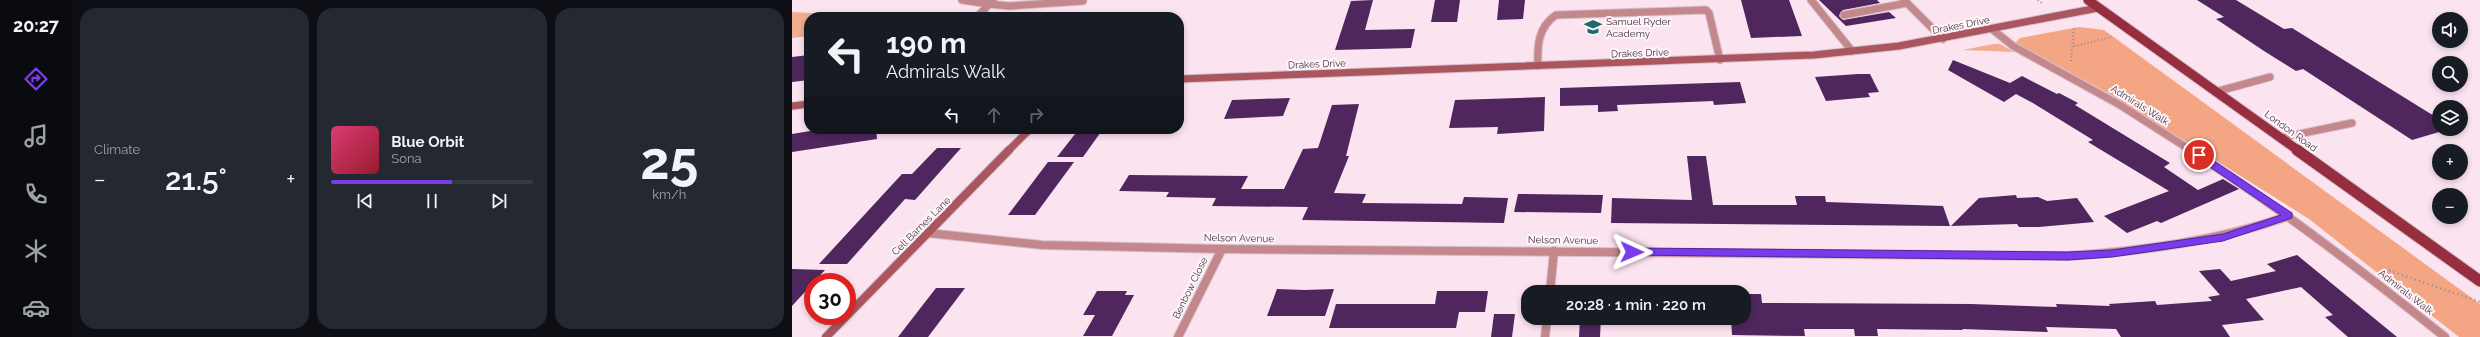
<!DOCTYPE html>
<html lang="en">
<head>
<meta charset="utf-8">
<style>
  :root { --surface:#171b24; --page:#242831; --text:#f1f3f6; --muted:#9ea1a6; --line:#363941; --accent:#7c3aed }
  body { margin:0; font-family:Raleway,sans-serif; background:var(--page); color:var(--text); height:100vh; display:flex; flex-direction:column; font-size:15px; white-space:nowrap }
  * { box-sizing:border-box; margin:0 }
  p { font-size:13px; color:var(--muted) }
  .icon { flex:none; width:22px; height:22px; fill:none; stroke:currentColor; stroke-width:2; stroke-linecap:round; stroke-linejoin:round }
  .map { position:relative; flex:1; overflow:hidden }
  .sheet { display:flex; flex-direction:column; gap:8px; padding:8px; background:#0d0f14; width:720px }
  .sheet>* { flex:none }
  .hud { position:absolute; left:12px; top:12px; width:380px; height:122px; border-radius:16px; box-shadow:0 2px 6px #0003; background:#171b24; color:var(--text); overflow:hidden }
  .fabs { position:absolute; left:1640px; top:12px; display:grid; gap:8px }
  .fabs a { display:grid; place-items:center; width:36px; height:36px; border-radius:50%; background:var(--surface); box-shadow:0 2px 6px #0003; font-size:20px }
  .speed { position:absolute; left:12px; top:273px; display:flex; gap:8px; font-size:20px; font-weight:700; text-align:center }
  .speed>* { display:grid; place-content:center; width:52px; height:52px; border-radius:50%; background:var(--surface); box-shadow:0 2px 6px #0003; line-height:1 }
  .speed .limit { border:6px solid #d22; background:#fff; color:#111 }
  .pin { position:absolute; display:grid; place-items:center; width:34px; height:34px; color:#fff; margin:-17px; border:2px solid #fff; border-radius:50%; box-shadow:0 1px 4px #0007 }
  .me { position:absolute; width:44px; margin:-22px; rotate:91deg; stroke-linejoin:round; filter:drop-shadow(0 0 3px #0008) }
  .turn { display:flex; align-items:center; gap:14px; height:84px; padding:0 16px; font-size:18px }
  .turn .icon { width:52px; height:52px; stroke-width:2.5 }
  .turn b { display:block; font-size:28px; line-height:34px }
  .lanes { display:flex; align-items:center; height:38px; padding:0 16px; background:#0003; justify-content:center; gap:20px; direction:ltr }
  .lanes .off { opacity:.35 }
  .big { font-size:30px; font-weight:600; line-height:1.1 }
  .sheet .widget { flex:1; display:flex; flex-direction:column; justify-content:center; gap:6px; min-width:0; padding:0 14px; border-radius:16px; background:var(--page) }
  .sheet .dial { align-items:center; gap:0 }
  .dial b { font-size:52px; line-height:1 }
  .song { display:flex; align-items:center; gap:12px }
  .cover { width:48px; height:48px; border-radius:6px; background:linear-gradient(135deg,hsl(340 70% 55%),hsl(350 70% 35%)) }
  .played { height:4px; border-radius:2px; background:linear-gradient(90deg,var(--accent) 60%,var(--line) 60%) }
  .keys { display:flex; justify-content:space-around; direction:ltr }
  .heat { display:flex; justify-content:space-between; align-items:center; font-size:22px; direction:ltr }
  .sheet .tiles { flex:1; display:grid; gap:8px; grid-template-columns:repeat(3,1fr) }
  .trip { position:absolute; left:729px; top:285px; width:230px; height:40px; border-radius:16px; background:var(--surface); box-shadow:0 2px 6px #0003; font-weight:600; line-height:40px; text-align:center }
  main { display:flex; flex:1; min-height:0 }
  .tabs { display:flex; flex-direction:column; width:72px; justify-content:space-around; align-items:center; background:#090b0e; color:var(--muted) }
  .tabs .icon { width:28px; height:28px }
  .tabs .selected { color:var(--accent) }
  .tabs b { font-size:18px; color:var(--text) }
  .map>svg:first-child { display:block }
  .green { fill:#f1ad90 }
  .forest { fill:#f4a684 }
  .building { fill:#4f265d }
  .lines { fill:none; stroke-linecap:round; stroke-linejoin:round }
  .lane-casing { stroke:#d6c0cb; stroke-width:9 }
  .street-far1-casing { stroke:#d6c0cb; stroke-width:9 }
  .street-casing { stroke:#d6c0cb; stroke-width:10 }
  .secondary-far1-casing { stroke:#d6c0cb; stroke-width:9 }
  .secondary-casing { stroke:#d6c0cb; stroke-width:10 }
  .primary-far1-casing { stroke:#d6c0cb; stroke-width:11 }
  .primary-casing { stroke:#d6c0cb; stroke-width:13 }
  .path-far1 { stroke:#988790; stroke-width:2; stroke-dasharray:1 2.5; stroke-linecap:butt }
  .path { stroke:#988790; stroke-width:2.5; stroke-dasharray:1 3.5; stroke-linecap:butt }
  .lane { stroke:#c4888c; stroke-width:7 }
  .street-far1 { stroke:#c4888c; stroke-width:7 }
  .street { stroke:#c4888c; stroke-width:8 }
  .secondary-far1 { stroke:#ab565f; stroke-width:7 }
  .secondary { stroke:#ab565f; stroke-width:8 }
  .primary-far1 { stroke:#972e3f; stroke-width:9 }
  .primary { stroke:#972e3f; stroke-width:11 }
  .route { fill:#7c3aed; stroke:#51269a }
  .labels { text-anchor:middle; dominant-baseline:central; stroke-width:4; stroke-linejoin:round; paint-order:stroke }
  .poi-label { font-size:10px; fill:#40363b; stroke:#fff5fa; text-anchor:start }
  .street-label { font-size:10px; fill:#40363b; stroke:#fff5fa }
</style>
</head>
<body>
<main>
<nav class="tabs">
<b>20:27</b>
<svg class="icon selected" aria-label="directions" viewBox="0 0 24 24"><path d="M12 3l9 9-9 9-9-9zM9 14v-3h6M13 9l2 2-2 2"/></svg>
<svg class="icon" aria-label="music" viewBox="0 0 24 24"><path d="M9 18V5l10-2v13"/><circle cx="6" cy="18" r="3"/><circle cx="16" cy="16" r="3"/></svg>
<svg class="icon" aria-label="phone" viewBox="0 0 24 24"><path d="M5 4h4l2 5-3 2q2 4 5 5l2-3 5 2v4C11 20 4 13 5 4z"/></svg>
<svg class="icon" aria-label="climate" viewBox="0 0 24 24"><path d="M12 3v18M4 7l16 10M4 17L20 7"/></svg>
<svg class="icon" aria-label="car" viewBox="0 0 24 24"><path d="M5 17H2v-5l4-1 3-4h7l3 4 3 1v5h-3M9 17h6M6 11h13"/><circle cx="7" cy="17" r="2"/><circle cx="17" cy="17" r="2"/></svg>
</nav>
<section class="sheet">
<div class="tiles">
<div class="widget"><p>Climate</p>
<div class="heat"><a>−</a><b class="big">21.5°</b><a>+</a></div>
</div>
<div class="widget">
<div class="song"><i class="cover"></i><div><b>Blue Orbit</b><p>Sona</p></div></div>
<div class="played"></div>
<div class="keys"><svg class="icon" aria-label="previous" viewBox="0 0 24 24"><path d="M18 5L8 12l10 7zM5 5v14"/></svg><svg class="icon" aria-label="pause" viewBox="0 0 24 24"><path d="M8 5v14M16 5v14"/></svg><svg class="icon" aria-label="next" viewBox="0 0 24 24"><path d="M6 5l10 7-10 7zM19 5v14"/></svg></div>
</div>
<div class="widget dial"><b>25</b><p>km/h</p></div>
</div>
</section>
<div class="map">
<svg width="1688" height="337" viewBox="0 0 1688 337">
  <rect width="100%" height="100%" fill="#fbe3ef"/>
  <g class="green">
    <polygon points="0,12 97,17 17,17 17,36 0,38"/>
    <polygon points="1201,44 1208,44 1222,52 1171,50"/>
  </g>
  <polygon class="forest" points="1287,27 1312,30 1688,304 1688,337 1667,337 1517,219 1316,93 1223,43 1228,38"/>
  <g class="building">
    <polygon points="581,0 573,30 623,29 619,48 543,50 559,1"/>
    <polygon points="643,0 668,0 665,22 639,22"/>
    <polygon points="707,0 733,0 731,19 705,20"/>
    <polygon points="949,0 997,0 1010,36 959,38"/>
    <polygon points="1027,0 1085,0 1088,3 1051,10 1047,16 1051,20 1097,12 1104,18 1054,26"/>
    <polygon points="1405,0 1444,0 1492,29 1500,28 1647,119 1647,132 1620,140 1511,69 1504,71 1472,51 1424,19 1432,17"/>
    <polygon points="17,55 17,80 0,82 0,57"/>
    <polygon points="1161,60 1218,83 1230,76 1265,94 1267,93 1286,103 1283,105 1378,163 1372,167 1406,190 1431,179 1447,189 1369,223 1365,221 1335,233 1312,216 1377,191 1296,142 1301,140 1239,102 1224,94 1212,102 1156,70"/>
    <polygon points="1066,74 1078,74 1087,92 1076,93 1078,97 1034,101 1023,77"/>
    <polygon points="948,82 954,103 922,105 921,101 825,105 826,111 806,112 806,105 768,106 768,88"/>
    <polygon points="753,97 752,131 705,134 706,127 657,128 663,100"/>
    <polygon points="498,98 491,116 432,119 440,100"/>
    <polygon points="567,104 554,156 557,156 542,193 574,194 570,203 670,204 672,197 716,198 712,223 510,220 516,207 420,206 424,198 374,197 377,192 327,191 337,175 456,176 449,189 492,189 511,149 526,148 540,105"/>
    <polygon points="30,129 84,129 85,139 0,152 0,134"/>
    <polygon points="287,129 311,129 291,157 265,157"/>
    <polygon points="145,148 169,148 123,200 113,199 55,264 27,264 110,174 120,174"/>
    <polygon points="895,156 914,156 921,205 1005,205 1003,196 1033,196 1034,202 1151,206 1158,226 819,223 820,198 900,200"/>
    <polygon points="256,162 282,162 243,215 216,215"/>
    <polygon points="726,194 811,195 809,213 722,212"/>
    <polygon points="1224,195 1225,198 1246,197 1255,201 1285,198 1302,222 1247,227 1227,227 1225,224 1159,226 1187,198"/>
    <polygon points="1505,255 1605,337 1556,337 1533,317 1541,315 1509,287 1454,299 1472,320 1430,325 1438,337 1329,337 1324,329 1254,327 1256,332 1170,329 1171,330 1085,329 1086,336 1063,336 1062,329 1012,329 1013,336 940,335 939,318 952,318 952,294 969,294 970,303 1179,304 1265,307 1264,304 1318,306 1317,304 1363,301 1365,305 1420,301 1416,297 1428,295 1407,271 1428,269 1439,281 1484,271 1475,264"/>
    <polygon points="0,269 33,270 0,306"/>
    <polygon points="144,288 173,288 136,337 106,337"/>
    <polygon points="485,289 513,290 542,289 533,316 475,316"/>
    <polygon points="305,291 335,291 333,295 342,295 320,336 291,336 303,315 291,315"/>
    <polygon points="645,291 696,291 693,312 667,312 664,328 537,328 544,304 643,304"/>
    <polygon points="702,314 723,314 720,337 699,337"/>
    <polygon points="788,318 809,318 808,337 787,337"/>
  </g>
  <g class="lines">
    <g class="lane-casing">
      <g id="lane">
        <polyline points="1019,0 1060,51"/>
        <polyline points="197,4 217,6 291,1"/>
        <polyline points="1052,15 1115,3"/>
        <path d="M746,66C745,46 746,27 764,15L914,10L917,13L928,60"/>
        <polyline points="1423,92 1478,77"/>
        <polyline points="1488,138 1560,123"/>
      </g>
    </g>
    <g class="street-far1-casing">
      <g id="street-far1">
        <polyline points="170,0 197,4"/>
        <polyline points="1112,0 1151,39"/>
        <polyline points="185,17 201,0"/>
        <polyline points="1200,29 1221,46 1328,105 1400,151"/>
      </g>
    </g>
    <g class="street-casing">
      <g id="street">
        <path d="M1398,150C1487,207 1570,271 1653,337"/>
        <path d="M136,233L250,245L430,249L1276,256C1352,251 1425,241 1497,216"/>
        <polyline points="758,292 762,251"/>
        <polyline points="386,337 430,249"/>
        <polyline points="753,337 755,318"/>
      </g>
    </g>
    <g class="secondary-far1-casing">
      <g id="secondary-far1">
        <polyline points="387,79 1022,55 1107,46 1306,8"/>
        <polyline points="0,106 17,104"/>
        <polyline points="216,151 238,129"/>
      </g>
    </g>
    <g class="secondary-casing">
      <polyline id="secondary" points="34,337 217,150"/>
    </g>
    <g class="primary-far1-casing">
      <polyline id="primary-far1" points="1296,0 1507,151"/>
    </g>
    <g class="primary-casing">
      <polyline id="primary" points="1505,150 1688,281"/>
    </g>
    <g class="path-far1">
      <polyline points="1246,0 1251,4"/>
      <polyline points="1282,46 1320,37"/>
      <polyline points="1279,61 1282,26"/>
    </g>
    <polyline class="path" points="1593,269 1688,302"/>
    <use href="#lane" class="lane"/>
    <use href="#street-far1" class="street-far1"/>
    <use href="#street" class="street"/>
    <use href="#secondary-far1" class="secondary-far1"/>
    <use href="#secondary" class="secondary"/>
    <use href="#primary-far1" class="primary-far1"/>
    <use href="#primary" class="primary"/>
  </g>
  <polygon class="route" points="1403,153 1410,153 1500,213 1500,218 1431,241 1320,257 1276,260 840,255 835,252 840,248 1276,252 1320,250 1431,234 1489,215 1403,157"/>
  <defs>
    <g id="school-bare" transform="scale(1.38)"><path d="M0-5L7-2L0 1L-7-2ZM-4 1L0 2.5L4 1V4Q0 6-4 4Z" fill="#1c696e" stroke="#fff5fa" stroke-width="2.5" paint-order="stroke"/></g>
  </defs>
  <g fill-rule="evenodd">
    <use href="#school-bare" x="801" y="27"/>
  </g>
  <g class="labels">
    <g class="poi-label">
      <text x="814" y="21">Samuel Ryder<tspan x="814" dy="12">Academy</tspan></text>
    </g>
    <g class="street-label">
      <text transform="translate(1169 25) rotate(-11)">Drakes Drive</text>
      <text transform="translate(848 53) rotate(-2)">Drakes Drive</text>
      <text transform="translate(525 64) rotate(-2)">Drakes Drive</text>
      <text transform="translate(1348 105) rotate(32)">Admirals Walk</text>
      <text transform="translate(1499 131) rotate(36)">London Road</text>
      <text transform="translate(129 226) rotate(-45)">Cell Barnes Lane</text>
      <text transform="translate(447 238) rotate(1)">Nelson Avenue</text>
      <text transform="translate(771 240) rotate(1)">Nelson Avenue</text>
      <text transform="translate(398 288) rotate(-64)">Benbow Close</text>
      <text transform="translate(1614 292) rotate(38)">Admirals Walk</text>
    </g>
  </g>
</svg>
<div class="fabs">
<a><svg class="icon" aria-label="sound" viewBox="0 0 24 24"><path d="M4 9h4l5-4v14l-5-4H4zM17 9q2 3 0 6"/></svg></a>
<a><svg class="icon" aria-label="search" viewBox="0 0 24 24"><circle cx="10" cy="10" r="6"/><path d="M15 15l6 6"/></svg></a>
<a><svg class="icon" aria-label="layers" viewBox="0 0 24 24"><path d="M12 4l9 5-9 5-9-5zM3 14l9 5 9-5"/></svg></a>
<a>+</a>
<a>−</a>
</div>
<div class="speed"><div class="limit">30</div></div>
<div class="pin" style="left:1407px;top:155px;background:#d93025"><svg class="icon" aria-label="arrive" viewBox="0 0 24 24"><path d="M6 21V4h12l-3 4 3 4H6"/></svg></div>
<svg class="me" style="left:840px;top:252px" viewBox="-20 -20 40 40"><path d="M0-17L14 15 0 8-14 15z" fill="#7c3aed" stroke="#fff" stroke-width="4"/></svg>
<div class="trip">20:28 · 1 min · 220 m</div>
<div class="hud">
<div class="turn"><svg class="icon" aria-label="left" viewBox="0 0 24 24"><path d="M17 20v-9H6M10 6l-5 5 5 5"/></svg><div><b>190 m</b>Admirals Walk</div></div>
<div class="lanes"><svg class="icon" aria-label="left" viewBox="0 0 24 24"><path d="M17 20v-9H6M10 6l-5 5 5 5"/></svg><svg class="icon off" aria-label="ahead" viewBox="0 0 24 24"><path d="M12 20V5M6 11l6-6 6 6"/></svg><svg class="icon off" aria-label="right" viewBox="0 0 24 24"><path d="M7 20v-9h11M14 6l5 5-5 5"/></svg></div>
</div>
</div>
</main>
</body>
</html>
